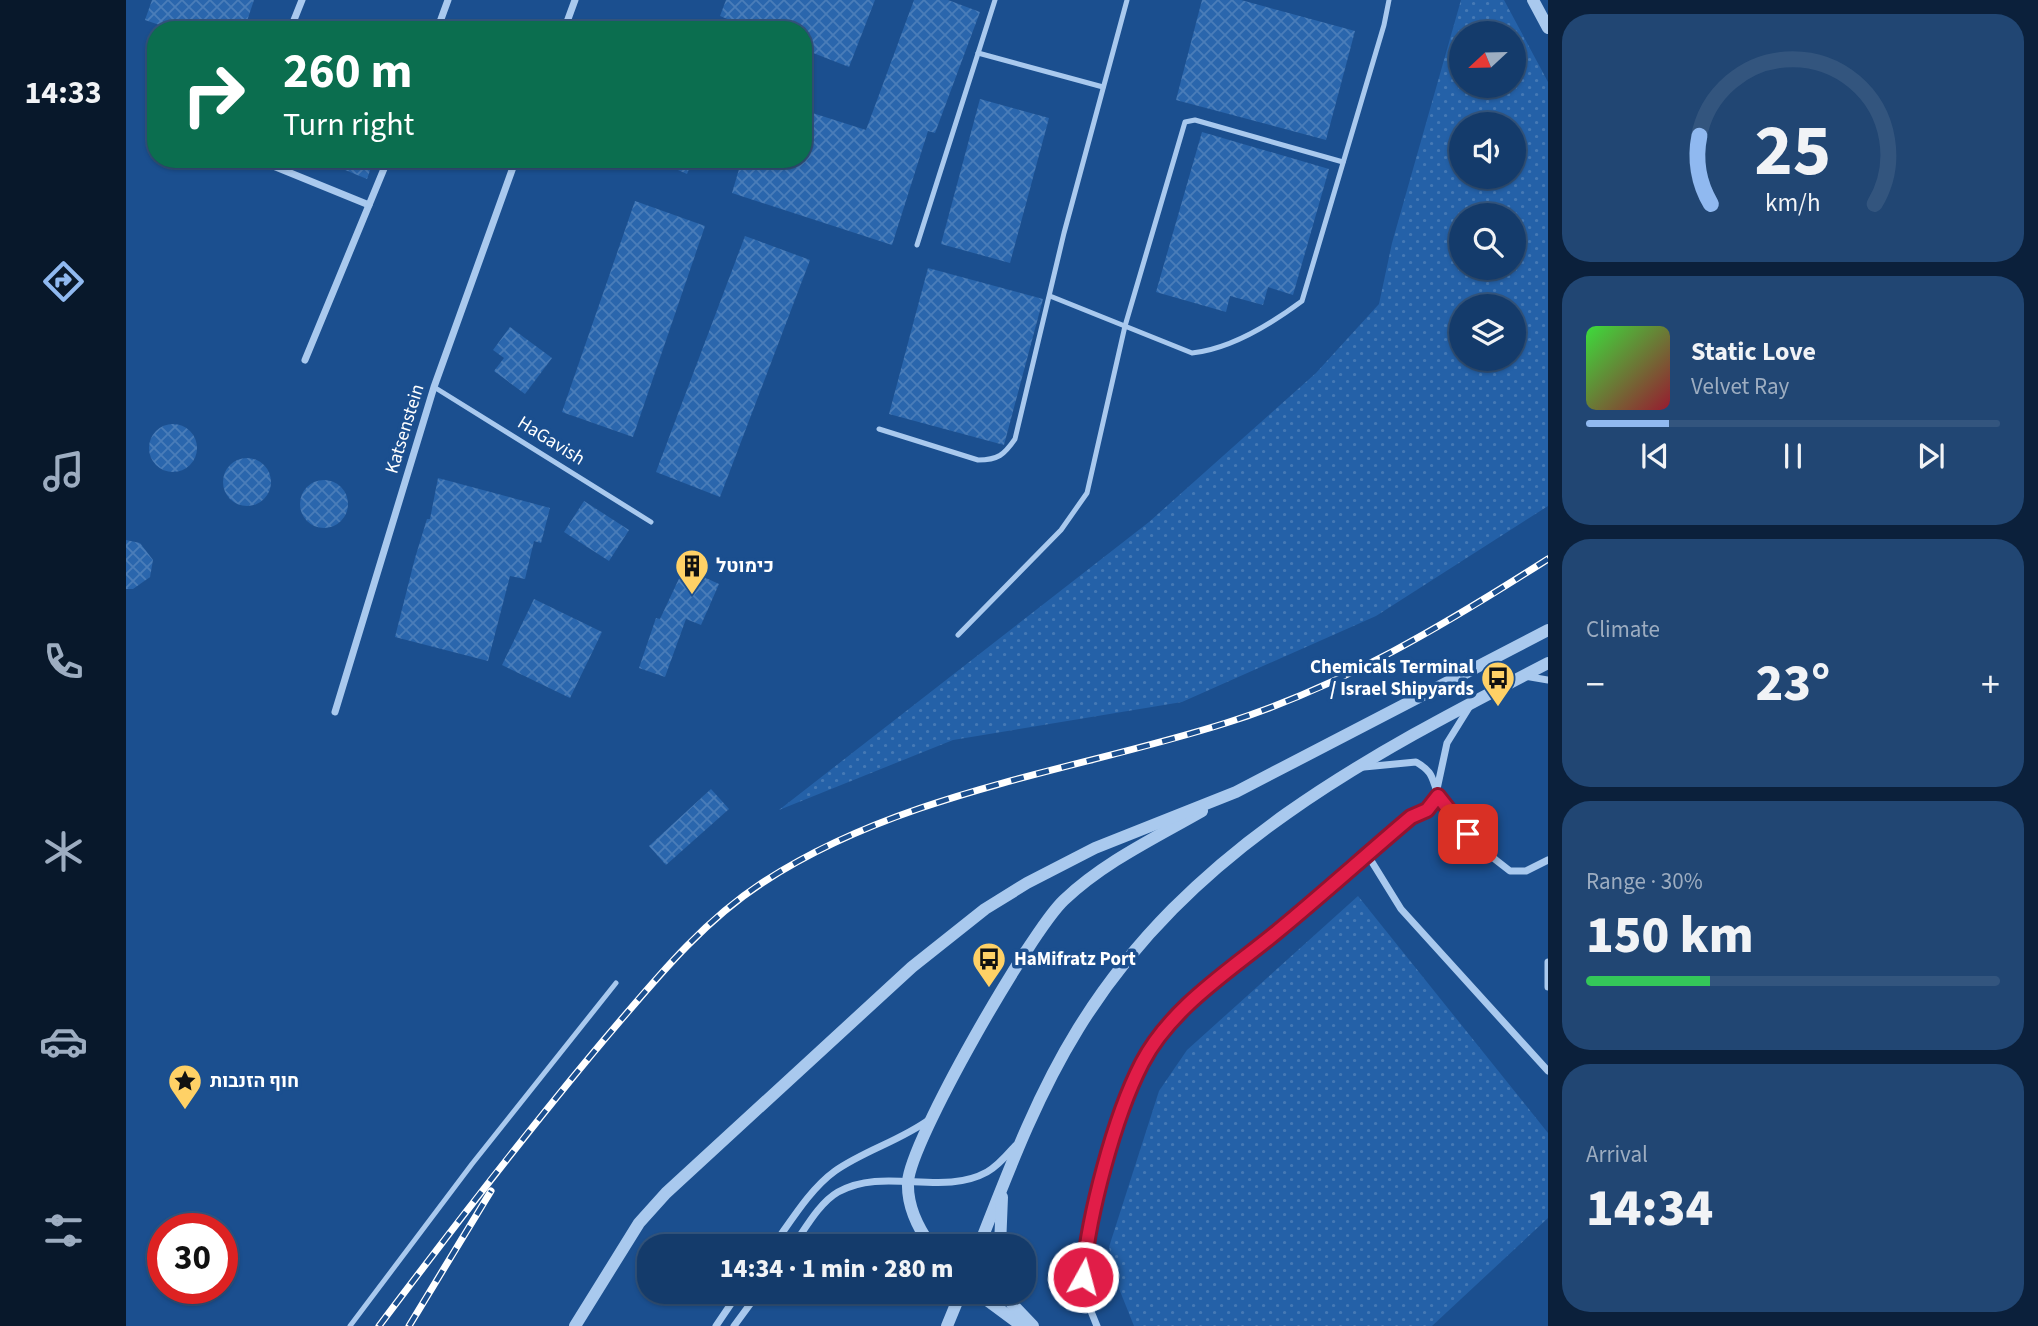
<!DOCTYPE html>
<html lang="en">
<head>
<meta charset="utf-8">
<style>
  :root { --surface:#143b6b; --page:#214673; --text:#f1f3f6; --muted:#9dadc1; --line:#33557e; --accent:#90b9f0 }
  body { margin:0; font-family:"Source Sans 3",Heebo,sans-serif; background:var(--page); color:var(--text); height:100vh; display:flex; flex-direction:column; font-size:26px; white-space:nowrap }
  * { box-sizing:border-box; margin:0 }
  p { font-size:23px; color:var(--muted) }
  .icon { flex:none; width:38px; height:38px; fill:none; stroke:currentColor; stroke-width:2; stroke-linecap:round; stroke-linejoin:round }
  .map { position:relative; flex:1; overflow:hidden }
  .sheet { display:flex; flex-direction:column; gap:14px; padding:14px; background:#0b203b; width:490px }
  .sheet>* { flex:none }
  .guide { position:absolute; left:21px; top:21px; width:665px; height:147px; border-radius:28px; box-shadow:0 2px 5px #0004,0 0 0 2px var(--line); background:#0b6e4f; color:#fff; overflow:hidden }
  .needle { width:46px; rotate:248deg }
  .fabs { position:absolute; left:1323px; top:21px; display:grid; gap:14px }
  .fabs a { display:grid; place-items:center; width:77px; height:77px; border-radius:50%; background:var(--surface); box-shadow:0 2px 5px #0004,0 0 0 2px var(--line); font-size:35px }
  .speed { position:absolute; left:21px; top:1213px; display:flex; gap:14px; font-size:35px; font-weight:700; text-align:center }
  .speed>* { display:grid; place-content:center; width:91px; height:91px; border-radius:50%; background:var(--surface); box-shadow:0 2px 5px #0004,0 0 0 2px var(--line); line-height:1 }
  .speed .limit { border:10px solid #d22; background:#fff; color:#111 }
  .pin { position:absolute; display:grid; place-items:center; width:60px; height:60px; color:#fff; margin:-30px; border-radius:14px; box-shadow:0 4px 10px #0006 }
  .me { position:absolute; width:77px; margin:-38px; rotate:7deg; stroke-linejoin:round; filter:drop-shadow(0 0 5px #0008) }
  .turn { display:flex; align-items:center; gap:24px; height:147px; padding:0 21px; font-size:32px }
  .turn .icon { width:91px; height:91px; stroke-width:2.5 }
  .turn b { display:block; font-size:49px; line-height:60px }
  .big { font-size:52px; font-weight:800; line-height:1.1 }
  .sheet .widget { flex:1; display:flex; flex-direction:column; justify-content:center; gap:10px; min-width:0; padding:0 24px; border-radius:28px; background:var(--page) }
  .sheet .dial { align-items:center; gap:0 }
  .dial svg { height:182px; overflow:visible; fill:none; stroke:var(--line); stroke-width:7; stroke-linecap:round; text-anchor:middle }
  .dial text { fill:var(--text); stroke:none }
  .song { display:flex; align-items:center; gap:21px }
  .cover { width:84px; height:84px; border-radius:10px; background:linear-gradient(135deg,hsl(120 70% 55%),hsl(350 70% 35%)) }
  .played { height:7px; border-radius:4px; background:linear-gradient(90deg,var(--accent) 20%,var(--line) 20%) }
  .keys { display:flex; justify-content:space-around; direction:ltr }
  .heat { display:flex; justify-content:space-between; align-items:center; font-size:38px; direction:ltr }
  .charge { height:10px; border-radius:5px; background:linear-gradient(90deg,#34c759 30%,var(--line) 0) }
  .trip { position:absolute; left:511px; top:1234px; width:399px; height:70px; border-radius:28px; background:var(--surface); box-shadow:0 2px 5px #0004,0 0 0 2px var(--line); font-weight:800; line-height:70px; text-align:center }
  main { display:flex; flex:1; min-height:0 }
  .tabs { display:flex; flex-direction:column; width:126px; justify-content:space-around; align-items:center; background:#08182b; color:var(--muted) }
  .tabs .icon { width:49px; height:49px }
  .tabs .active { color:var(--accent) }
  .tabs b { font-size:32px; color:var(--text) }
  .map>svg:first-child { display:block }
  .grass { fill:url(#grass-dots); fill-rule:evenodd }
  .building { fill:url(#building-cross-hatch) }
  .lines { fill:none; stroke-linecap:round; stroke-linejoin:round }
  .service { stroke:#a9c9ee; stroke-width:5 }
  .minor { stroke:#a9c9ee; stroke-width:7 }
  .tertiary { stroke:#a9c9ee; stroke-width:12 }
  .rail-casing { stroke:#fff; stroke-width:7 }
  .rail { stroke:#1b4f8f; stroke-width:4.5; stroke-dasharray:13; stroke-linecap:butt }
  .route-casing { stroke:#92132f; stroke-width:18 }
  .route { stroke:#e11d48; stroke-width:12 }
  .labels { text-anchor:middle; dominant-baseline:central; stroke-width:7; stroke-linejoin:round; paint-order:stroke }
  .street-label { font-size:19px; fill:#fff; stroke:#1b4f8f }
  .poi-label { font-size:19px; font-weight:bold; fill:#fff; stroke:#1b4f8f; text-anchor:start }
</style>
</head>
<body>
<main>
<nav class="tabs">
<b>14:33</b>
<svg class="icon active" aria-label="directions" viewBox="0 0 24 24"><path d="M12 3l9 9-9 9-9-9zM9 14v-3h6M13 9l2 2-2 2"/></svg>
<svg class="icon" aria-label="music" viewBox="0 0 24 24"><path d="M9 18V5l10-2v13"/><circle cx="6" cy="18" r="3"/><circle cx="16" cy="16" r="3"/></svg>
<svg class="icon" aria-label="phone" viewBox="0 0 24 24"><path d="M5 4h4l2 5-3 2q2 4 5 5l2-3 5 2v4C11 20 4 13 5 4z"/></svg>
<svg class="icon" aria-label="climate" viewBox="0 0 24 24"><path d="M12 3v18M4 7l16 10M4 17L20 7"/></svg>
<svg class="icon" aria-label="car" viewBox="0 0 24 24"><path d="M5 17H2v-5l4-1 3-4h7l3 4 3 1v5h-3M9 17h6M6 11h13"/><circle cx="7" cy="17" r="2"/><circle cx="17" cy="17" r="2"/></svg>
<svg class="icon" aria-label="filters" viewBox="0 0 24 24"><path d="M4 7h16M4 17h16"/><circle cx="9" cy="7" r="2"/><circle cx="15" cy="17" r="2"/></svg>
</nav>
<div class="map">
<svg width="1422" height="1326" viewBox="0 0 1422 1326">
  <defs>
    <pattern id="grass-dots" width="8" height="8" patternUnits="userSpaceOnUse" patternTransform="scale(1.75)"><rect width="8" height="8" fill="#2461a8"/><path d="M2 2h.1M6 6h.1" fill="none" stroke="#4579b5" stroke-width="1.8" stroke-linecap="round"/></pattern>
    <pattern id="building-cross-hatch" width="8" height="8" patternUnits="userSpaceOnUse" patternTransform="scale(1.75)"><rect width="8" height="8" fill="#2a66ad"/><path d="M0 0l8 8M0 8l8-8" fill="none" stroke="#4a7db9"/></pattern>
  </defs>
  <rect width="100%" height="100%" fill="#1b4f8f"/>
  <g class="grass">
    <path d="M1335,0H1378L1422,82V506L1250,616L1056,702L827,740L653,810L1023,522L1190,373L1253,304L1266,243ZM1335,33H1388V86H1335ZM1335,124H1388V177H1335ZM1335,215H1388V268H1335ZM1335,306H1388V359H1335Z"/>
    <polygon points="1232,896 1422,1133 1422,1218 1306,1326 1008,1326 992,1286 983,1247 1033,1091 1061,1050"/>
  </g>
  <g class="building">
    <polygon points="26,0 128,0 118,30 48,30 19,20"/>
    <polygon points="600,0 749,0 723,67 677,49 677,30 629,30 594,16"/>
    <polygon points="788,0 822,0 854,12 809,133 802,131 766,245 606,193 616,159 677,159 677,110 740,130"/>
    <polygon points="1076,0 1115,0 1229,31 1200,140 1050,100"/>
    <polygon points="854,99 923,118 884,263 815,244"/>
    <polygon points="1076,132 1203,169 1167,295 1142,287 1137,305 1104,296 1100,312 1030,292"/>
    <polygon points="192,159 248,159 241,179"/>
    <polygon points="527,159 567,159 561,174"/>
    <polygon points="509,201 579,226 507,437 436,412"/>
    <polygon points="619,236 684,260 594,497 530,472"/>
    <polygon points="802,268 917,299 878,445 763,414"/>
    <polygon points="384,327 426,358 399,394 368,371 378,358 367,350"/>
    <circle cx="47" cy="448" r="24"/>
    <circle cx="121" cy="482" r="24"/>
    <polygon points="312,478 424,508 415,543 408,541 399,579 384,576 362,661 269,637 289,558 301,519 304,519"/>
    <circle cx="198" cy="504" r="24"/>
    <polygon points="458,501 503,530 483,561 438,532"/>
    <polygon points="0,540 14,543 27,560 24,577 7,589 0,589"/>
    <polygon points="558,568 593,584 575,625 560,619 539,677 513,668 530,618 534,619"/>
    <polygon points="408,599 476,632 444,698 376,665"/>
    <polygon points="585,789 603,809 540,865 523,846"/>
  </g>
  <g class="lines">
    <g class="service">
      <polyline points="852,53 977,87"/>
      <polyline points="791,245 869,0"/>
      <path d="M924,296L1066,353C1105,349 1145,324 1176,301L1258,25L1263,0"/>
      <polyline points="308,387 525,522"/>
      <path d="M753,429L852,460C872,460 878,455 889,439L938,233L1001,0"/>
      <polyline points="832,635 935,530 961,493 999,326 1059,122 1069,120 1217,162"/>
      <polyline points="224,1326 346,1164 490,983"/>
    </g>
    <g class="minor">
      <polyline points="164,30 176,0"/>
      <polyline points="311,30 322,0"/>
      <polyline points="438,30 449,0"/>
      <polyline points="130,159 243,205"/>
      <polyline points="179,360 262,159"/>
      <polyline points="1398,676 1422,680"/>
      <polyline points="209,712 308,387 390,159"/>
      <path d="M1238,767L1290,762C1309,773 1305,779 1313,796C1326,824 1360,853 1384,871H1400L1422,860"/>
      <polyline points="1241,854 1275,909 1422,1071"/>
      <polyline points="1422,962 1422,987"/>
      <path d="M647,1246C665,1221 684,1189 709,1171C739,1150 774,1141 804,1119"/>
      <path d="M667,1246C679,1229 693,1203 712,1192C758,1166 816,1197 861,1172C872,1166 881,1155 889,1146"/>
      <polyline points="590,1326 613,1292"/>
      <polyline points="608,1326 633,1292"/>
      <path d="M971,1326C960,1303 957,1281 959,1256C971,1192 986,1121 1016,1063C1046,1007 1105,970 1152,931C1197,894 1241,855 1285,817L1308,803L1321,743L1344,706"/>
    </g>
    <g class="tertiary">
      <polyline points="1407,0 1422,28"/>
      <path d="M805,1246C792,1228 781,1205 782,1182C784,1141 905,931 938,900C978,862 1029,838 1076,811"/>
      <path d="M853,1246C882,1172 910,1097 952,1029C1063,849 1240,757 1422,663"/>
      <polyline points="874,1246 876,1197"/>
      <polyline points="850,1292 896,1326"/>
      <polyline points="881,1292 886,1304 907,1326"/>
      <polyline points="449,1326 513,1223 540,1193 786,967 859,909 901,883 969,848 1110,792 1422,630"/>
      <polyline points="821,1326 835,1292"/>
    </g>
    <g class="rail-casing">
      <g id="rail">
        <path d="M253,1326C326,1229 399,1134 477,1041C526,984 572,925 636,883C775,792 944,772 1100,723C1217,686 1320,624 1422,559"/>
        <polyline points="283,1326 365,1191"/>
      </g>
    </g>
    <use href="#rail" class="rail"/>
  </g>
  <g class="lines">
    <g class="route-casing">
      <path id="route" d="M957,1277C962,1217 988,1117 1016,1063C1045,1007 1105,970 1152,931C1197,894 1240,855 1285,817L1301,810L1312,796L1342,834"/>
    </g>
    <use href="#route" class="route"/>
  </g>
  <defs>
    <g id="building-pin" transform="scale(1.75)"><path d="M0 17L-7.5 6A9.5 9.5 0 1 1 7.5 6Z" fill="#ffd166" stroke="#1b4f8f"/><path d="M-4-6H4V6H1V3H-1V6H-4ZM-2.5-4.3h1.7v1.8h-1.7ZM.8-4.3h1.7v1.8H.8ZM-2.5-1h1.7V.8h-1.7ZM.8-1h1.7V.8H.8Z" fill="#111"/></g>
    <g id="bus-pin" transform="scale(1.75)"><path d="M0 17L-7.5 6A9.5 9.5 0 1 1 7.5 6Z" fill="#ffd166" stroke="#1b4f8f"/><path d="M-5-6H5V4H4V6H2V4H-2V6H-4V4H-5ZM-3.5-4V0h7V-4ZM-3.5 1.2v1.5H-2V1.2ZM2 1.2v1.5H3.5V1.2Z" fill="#111"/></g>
    <g id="sight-pin" transform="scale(1.75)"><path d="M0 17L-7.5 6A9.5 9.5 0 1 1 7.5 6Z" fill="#ffd166" stroke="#1b4f8f"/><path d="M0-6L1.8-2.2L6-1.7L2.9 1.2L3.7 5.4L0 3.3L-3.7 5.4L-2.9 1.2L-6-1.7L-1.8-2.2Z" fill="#111"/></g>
  </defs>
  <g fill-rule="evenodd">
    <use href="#building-pin" x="566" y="566"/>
    <use href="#bus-pin" x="1372" y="678"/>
    <use href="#bus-pin" x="863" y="959"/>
    <use href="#sight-pin" x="59" y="1081"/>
  </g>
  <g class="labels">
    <g class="street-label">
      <text transform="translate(279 429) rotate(-73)">Katsenstein</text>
      <text transform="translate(425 441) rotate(32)">HaGavish</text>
    </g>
    <g class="poi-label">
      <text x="590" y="566">כימוטל</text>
      <text x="1348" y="667" text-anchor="end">Chemicals Terminal<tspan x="1348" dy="22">/ Israel Shipyards</tspan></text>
      <text x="888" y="959">HaMifratz Port</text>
      <text x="84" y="1081">חוף הזנבות</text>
    </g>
  </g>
</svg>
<div class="fabs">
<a><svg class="needle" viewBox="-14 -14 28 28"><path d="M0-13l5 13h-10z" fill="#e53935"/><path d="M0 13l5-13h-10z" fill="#9dadc1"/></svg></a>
<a><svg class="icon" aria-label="sound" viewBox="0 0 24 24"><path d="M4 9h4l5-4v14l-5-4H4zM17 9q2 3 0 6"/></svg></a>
<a><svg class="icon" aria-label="search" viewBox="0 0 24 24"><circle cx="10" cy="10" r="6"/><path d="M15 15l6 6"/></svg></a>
<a><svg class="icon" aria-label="layers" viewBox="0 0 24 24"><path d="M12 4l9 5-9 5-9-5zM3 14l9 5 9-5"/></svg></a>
</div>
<div class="speed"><div class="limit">30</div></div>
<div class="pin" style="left:1342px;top:834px;background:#d93025"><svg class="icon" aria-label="arrive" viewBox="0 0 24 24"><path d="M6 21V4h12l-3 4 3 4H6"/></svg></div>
<svg class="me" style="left:957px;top:1277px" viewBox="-20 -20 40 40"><circle r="17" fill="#e11d48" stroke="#fff" stroke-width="3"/><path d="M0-11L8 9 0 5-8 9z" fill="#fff"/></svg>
<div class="trip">14:34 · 1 min · 280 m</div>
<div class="guide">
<div class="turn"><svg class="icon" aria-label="right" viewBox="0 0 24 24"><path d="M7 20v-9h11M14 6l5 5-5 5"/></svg><div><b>260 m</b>Turn right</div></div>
</div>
</div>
<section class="sheet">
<div class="widget dial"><svg viewBox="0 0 100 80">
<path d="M14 69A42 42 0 1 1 86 69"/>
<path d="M14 69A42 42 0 0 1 9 39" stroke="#90b9f0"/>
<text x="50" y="56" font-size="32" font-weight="700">25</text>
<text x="50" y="72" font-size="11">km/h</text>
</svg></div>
<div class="widget">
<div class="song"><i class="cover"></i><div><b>Static Love</b><p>Velvet Ray</p></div></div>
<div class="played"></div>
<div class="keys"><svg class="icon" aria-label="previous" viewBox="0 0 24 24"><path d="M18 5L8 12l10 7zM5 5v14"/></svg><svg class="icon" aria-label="pause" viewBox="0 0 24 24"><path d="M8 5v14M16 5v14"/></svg><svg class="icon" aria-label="next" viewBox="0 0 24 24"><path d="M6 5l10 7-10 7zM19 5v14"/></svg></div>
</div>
<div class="widget"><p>Climate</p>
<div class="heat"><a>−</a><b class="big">23°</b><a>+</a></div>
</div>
<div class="widget"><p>Range · 30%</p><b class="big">150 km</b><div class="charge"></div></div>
<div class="widget"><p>Arrival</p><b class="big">14:34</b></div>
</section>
</main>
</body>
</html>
